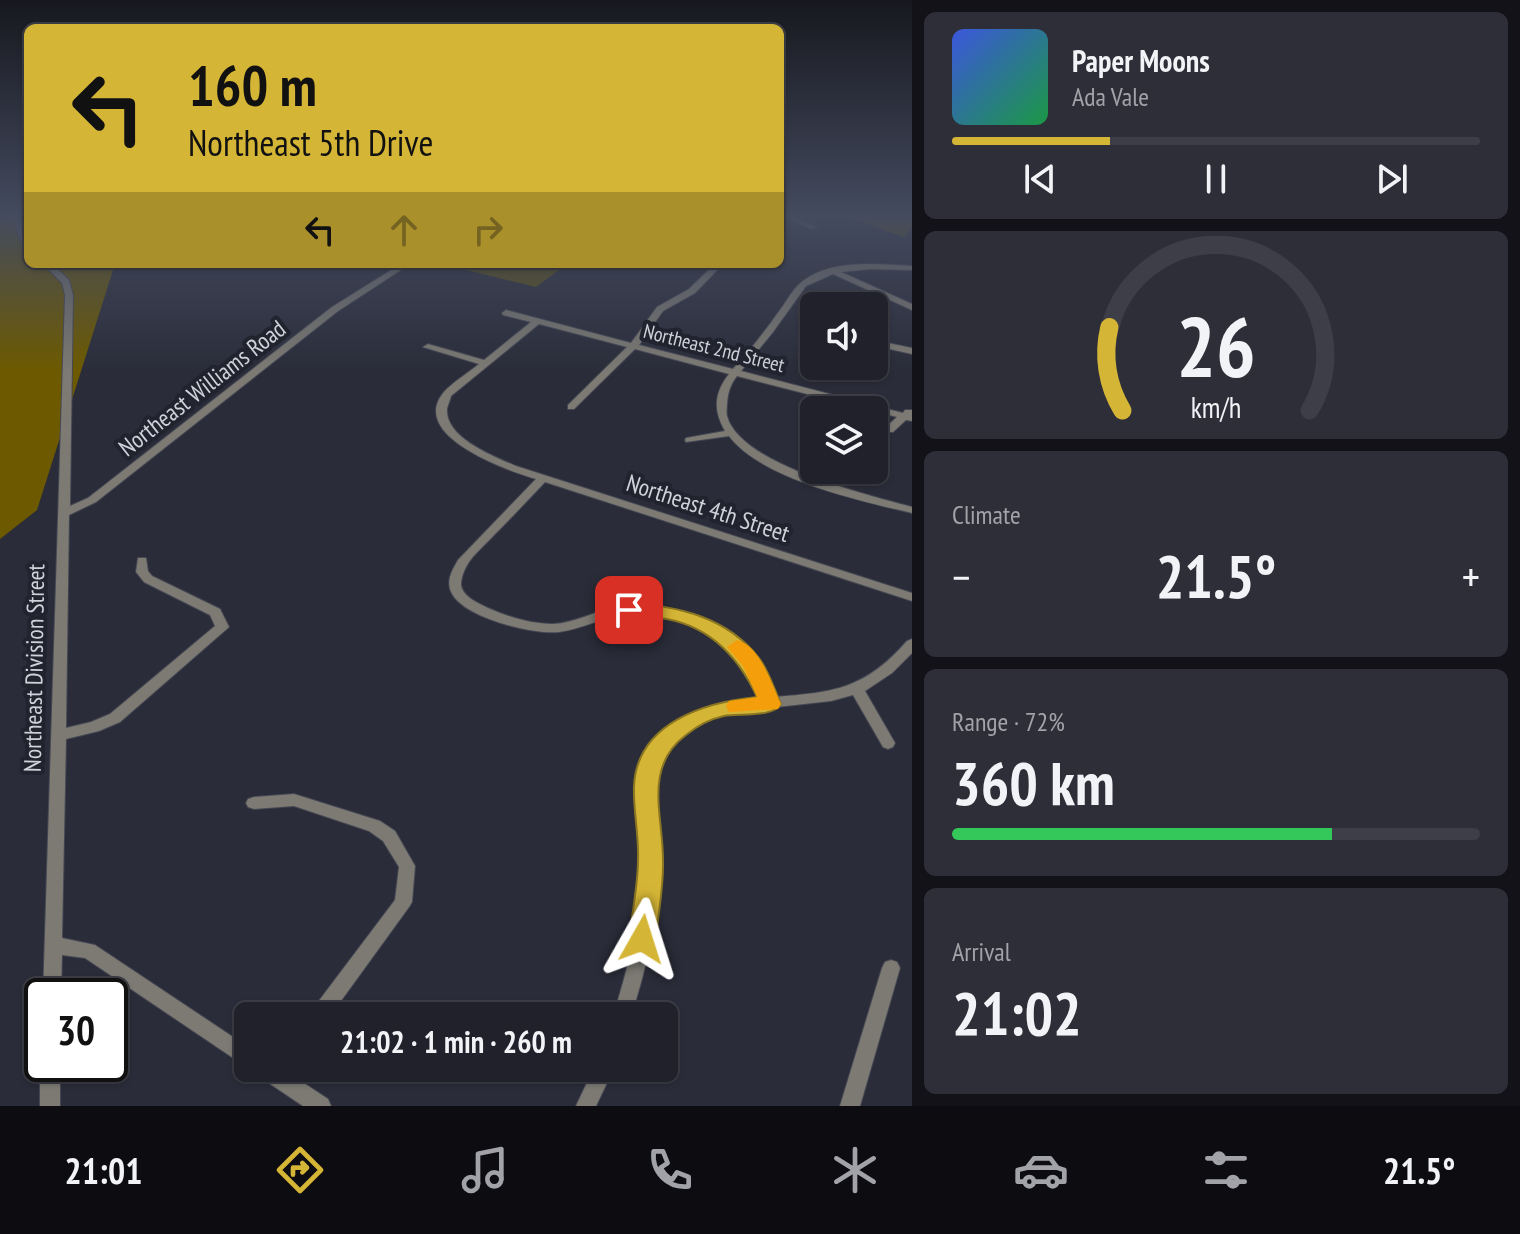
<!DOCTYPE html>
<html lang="en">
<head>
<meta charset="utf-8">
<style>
  :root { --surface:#20212b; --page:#2d2e37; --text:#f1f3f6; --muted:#a2a3a9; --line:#3d3e47; --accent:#d5b535 }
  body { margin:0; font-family:"PT Sans Narrow",sans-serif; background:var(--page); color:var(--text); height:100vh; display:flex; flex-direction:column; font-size:30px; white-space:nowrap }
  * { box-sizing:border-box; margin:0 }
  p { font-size:26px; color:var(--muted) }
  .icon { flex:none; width:44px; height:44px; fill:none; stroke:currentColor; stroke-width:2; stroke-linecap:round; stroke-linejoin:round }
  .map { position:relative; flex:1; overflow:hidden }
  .sheet { display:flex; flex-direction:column; gap:12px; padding:12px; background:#121218; width:608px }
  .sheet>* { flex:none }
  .top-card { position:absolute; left:24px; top:24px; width:760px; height:244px; border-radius:12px; box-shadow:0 2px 6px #0004,0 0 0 2px var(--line); background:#d5b535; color:#111; overflow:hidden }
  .fabs { position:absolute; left:800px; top:292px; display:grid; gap:16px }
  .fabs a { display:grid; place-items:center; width:88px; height:88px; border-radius:12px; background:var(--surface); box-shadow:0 2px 6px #0004,0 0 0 2px var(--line); font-size:40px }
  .speed { position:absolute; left:24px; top:978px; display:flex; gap:16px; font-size:40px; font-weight:700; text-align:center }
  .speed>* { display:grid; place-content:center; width:104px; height:104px; border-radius:50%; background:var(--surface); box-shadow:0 2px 6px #0004,0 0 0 2px var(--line); line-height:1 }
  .speed .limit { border:4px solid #111; border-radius:12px; background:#fff; color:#111 }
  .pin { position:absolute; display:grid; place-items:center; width:68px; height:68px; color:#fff; margin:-34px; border-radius:16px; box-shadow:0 4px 12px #0006 }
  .me { position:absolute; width:88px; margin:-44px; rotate:6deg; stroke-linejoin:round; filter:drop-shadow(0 0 6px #0008) }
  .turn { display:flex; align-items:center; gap:28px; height:168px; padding:0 32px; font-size:36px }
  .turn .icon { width:104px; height:104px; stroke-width:2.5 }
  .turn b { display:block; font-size:56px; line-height:68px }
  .lanes { display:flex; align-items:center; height:76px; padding:0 32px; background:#0003; justify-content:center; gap:40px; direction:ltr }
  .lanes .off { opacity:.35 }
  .big { font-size:60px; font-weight:800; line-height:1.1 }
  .sheet .widget { flex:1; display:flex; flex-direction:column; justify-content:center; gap:12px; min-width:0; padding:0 28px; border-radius:12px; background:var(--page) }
  .sheet .dial { align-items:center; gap:0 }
  .dial svg { height:208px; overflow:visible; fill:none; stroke:var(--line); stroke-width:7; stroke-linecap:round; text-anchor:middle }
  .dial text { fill:var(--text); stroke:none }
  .song { display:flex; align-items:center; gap:24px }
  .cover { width:96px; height:96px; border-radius:12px; background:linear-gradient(135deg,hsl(230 70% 55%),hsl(140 70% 35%)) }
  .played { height:8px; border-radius:4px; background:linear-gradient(90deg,var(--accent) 30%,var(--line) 30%) }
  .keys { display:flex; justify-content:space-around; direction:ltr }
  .heat { display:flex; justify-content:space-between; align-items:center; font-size:44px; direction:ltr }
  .charge { height:12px; border-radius:6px; background:linear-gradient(90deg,#34c759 72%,var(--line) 0) }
  .trip { position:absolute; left:234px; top:1002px; width:444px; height:80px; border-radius:12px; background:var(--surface); box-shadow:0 2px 6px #0004,0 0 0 2px var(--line); font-weight:800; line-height:80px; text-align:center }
  .menu { display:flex; height:128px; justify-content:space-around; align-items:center; background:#0d0d11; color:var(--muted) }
  .menu .icon { width:56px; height:56px }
  .menu .selected { color:var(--accent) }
  .menu b { font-size:36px; color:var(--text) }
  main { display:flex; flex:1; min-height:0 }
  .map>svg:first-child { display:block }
  .green { fill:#5f4f0c }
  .forest { fill:#6d5a00 }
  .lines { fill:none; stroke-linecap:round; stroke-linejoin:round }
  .minor-casing { stroke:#454753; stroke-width:2 }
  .minor { fill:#7c7a73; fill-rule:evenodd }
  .route { fill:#d5b535; stroke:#8a7622; stroke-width:2 }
  .slow { fill:#f59e0b }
  .labels { text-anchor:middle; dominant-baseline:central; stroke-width:8; stroke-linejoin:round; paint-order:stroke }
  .far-street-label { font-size:20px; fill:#d0d2da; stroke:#21232f }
  .street-label { font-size:24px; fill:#d0d2da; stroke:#21232f }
</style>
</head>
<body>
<main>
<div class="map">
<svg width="912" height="1106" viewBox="0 0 912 1106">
  <rect width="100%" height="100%" fill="#2a2c39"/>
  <polygon class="green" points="442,264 567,264 536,287"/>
  <g class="forest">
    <polygon points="0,217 28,217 28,264 113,264 114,267 37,510 0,539"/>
    <polygon points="846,217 906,217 912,221 912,228 904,237"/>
  </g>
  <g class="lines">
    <g class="minor-casing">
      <g id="minor">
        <path d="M16,217H23C23,228 28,237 28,248C18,242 16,228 16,217Z"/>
        <polygon points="783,217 793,217 818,227 811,229"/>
        <polygon points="43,264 52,264 69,280 73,295 70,506 88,498 332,307 401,264 410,264 338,311 96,502 69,515 66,728 91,722 110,714 215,626 210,615 144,582 136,572 138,558 146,558 148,571 152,576 220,609 229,627 120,722 99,731 66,739 62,938 95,945 248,1047 248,1068 85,958 62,955 61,996 43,996 65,295 62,283"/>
        <path d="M715,264H723L695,293L663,311L639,345L733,369C750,351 765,331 780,310C787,301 793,288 803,281C832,259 877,264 912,266V270L870,269L841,272L912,304V310L833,274L806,286L773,332L741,371L903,413L905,410H912V421L906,420L893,432H885V428L897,417L737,376C730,385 728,392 727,404C727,408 726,412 727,416C740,465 869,495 912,507V513C861,501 761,479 729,436L686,442L685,440L686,438L725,431C713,410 714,393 729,374L635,349L574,409H568V405L627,347L539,324L451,396C451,398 447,407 447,409C445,438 495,457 516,466L912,593V601L545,482C528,500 511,518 494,535C486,544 476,552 469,562C465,568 461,577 461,585C463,597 478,603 488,608C508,617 531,624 553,624C575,623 595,611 617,607C636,604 654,606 672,610C726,622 751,648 775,697C835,692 865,689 907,641L912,639V653L892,673L865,691L895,743L893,747L888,749L883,747L853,695L831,701L777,707L771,709C754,705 728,711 711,717C625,749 663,816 658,885C655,930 645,973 631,1016H613C628,969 640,921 642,872C644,843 636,814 638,786C643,720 706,703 761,698C745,663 723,635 685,622C668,616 649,613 631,614C606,615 584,629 559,632C533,635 458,617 450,589C447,578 453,569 458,560L536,479C509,471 407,436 444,392C453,382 468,373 479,364L423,347L428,344L484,360L531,322L503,315L502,313L506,310L631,343L657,307L689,289Z"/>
        <polygon points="888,343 912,348 912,354 885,348 885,344"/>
        <polygon points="294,794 380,821 395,831 415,866 412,902 409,907 330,1016 310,1016 312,1010 395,900 399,867 383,841 369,831 294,806 254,809 248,807 246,803 248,799 254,797"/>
        <polygon points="891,960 897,962 900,968 860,1106 840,1106 882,968 885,962"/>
        <polygon points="42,1060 42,1064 60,1064 60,1106 40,1106 40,1064"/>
        <polygon points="254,1068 281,1068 328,1099 331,1106 303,1106 257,1075"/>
        <polygon points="594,1068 614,1068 596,1106 576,1106"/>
      </g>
    </g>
    <use href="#minor" class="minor"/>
  </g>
  <linearGradient id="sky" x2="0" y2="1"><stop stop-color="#17181f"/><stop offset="0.58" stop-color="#444b5f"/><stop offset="1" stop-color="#444b5f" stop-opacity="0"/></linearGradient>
  <rect width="912" height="372" fill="url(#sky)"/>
  <path class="route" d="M629,603C678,606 727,617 759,658C769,671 774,689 781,704C773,718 739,713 724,716C710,719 697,726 686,735C643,767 663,815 663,860C664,886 658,913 656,939L652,948L642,951L633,948L629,939C632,913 638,886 638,859C639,835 633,810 634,786C637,722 706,702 757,697C738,656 707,624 660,618C647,616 634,617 622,614L619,610Z"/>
  <path class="slow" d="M737,640C761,647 771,683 781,704L778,709L729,712L726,706L729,701L757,697L743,666L727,647Z"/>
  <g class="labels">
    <g class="far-street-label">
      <text transform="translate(714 348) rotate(14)">Northeast 2nd Street</text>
    </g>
    <g class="street-label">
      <text transform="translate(202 388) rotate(-38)">Northeast Williams Road</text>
      <text transform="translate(708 508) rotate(18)">Northeast 4th Street</text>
      <text transform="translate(34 668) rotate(-89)">Northeast Division Street</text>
    </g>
  </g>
</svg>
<div class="fabs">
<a><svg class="icon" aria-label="sound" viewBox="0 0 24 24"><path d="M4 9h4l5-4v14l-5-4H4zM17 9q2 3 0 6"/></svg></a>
<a><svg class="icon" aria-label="layers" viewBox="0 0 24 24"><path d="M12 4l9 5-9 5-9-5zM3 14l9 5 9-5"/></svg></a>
</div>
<div class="speed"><div class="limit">30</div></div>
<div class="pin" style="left:629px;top:610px;background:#d93025"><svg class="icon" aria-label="arrive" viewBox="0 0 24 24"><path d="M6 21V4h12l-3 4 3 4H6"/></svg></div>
<svg class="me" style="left:642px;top:939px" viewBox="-20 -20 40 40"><path d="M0-17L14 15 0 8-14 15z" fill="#d5b535" stroke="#fff" stroke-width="4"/></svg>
<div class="trip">21:02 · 1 min · 260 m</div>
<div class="top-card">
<div class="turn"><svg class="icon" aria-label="left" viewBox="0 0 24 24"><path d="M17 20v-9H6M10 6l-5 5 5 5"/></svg><div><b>160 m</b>Northeast 5th Drive</div></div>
<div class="lanes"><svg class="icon" aria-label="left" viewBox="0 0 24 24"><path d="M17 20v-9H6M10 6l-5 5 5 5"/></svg><svg class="icon off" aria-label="ahead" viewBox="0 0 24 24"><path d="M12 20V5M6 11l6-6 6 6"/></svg><svg class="icon off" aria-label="right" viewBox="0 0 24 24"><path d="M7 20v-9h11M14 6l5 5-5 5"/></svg></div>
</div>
</div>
<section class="sheet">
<div class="widget">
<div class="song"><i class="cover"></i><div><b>Paper Moons</b><p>Ada Vale</p></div></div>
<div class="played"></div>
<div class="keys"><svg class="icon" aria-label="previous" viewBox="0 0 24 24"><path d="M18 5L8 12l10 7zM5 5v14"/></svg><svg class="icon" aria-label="pause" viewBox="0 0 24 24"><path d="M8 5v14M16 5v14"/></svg><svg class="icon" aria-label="next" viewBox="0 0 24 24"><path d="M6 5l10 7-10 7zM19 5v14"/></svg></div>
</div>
<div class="widget dial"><svg viewBox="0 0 100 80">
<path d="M14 69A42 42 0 1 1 86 69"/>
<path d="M14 69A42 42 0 0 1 9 37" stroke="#d5b535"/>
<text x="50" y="56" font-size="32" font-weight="700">26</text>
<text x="50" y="72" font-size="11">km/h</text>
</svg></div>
<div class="widget"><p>Climate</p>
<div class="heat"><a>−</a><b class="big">21.5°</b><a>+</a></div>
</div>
<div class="widget"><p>Range · 72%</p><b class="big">360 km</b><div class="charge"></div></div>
<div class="widget"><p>Arrival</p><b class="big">21:02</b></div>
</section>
</main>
<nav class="menu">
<b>21:01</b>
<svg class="icon selected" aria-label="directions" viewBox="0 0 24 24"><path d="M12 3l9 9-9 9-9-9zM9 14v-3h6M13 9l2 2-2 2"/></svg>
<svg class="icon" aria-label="music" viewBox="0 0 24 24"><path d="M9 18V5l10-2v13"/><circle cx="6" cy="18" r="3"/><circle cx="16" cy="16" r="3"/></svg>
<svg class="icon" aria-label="phone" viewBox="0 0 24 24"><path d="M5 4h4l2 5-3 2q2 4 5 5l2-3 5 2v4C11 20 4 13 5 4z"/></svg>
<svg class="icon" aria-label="climate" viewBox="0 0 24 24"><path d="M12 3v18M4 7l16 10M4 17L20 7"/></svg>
<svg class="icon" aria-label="car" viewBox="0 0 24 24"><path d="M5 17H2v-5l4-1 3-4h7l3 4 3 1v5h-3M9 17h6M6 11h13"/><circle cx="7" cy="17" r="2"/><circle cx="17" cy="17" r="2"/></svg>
<svg class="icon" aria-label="filters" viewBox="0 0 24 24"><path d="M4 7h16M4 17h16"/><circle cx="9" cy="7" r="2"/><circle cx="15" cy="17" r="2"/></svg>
<b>21.5°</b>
</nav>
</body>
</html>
